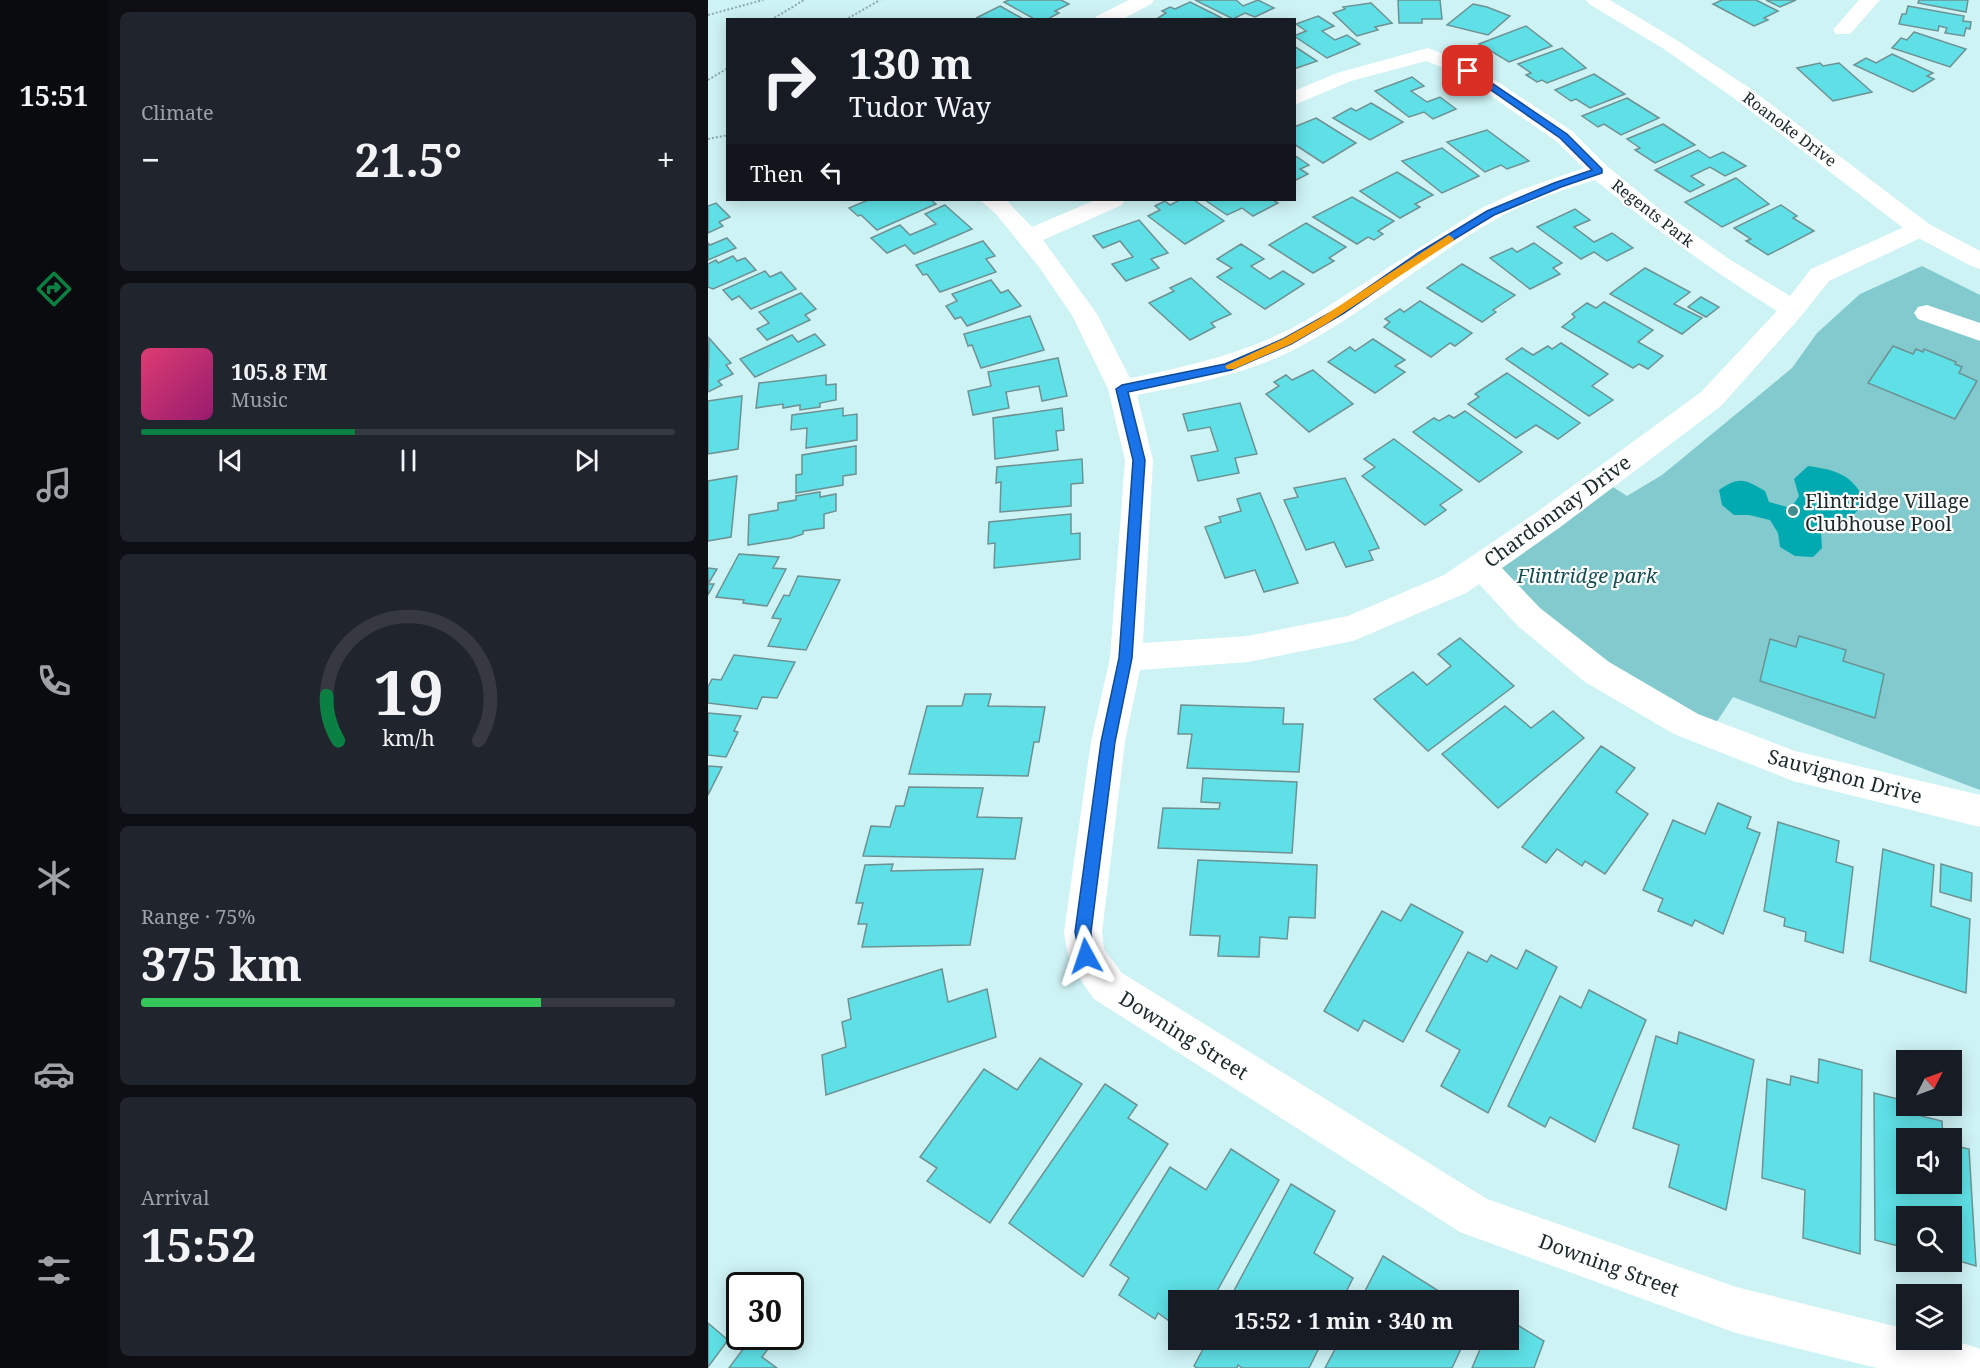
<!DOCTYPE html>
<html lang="en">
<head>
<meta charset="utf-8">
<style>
  :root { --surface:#171b24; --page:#20242c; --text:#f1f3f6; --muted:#9ea1a6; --line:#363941; --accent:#0b8043 }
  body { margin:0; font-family:"Noto Serif",serif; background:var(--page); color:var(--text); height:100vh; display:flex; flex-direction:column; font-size:22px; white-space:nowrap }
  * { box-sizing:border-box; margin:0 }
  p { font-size:20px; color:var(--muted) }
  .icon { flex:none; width:33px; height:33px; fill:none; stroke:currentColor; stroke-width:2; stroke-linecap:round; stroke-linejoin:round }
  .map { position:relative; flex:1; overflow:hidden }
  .drawer { display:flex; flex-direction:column; gap:12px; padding:12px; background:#0d0f14; width:600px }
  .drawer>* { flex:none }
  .top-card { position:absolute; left:18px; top:18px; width:570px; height:183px; border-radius:0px; box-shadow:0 3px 15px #0003; background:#171b24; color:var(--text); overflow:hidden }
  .needle { width:39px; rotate:48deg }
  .tools { position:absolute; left:1188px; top:1050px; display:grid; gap:12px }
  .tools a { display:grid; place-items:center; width:66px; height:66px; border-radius:0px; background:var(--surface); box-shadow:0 3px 15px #0003; font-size:30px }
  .speed { position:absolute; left:18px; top:1272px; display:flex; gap:12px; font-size:30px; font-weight:700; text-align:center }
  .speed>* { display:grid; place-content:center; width:78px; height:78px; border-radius:50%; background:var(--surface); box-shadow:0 3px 15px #0003; line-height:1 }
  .speed .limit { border:3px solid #111; border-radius:9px; background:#fff; color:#111 }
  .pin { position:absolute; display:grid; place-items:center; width:51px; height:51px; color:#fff; margin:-26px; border-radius:12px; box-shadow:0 3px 9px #0006 }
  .me { position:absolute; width:66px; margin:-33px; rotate:355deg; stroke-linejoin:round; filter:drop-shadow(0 0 4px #0008) }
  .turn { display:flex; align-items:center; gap:21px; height:126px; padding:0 24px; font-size:27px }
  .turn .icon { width:78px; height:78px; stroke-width:2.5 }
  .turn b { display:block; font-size:42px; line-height:51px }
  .then { display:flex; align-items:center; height:57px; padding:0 24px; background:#0003; gap:12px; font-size:22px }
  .big { font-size:45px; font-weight:700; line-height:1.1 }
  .drawer .card { flex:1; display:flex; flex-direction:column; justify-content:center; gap:9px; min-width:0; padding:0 21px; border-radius:9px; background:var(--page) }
  .drawer .dial { align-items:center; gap:0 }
  .dial svg { height:156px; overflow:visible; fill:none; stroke:var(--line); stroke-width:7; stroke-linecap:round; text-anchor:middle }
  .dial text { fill:var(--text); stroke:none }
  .song { display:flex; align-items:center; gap:18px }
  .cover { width:72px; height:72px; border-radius:9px; background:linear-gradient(135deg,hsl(340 70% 55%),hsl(320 70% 35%)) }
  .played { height:6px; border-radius:3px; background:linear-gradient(90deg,var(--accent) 40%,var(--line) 40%) }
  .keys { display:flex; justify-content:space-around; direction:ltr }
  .heat { display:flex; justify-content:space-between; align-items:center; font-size:33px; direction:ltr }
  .charge { height:9px; border-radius:4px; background:linear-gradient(90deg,#34c759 75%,var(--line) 0) }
  .trip { position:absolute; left:460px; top:1290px; width:351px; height:60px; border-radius:0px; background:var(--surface); box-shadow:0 3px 15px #0003; font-weight:700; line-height:60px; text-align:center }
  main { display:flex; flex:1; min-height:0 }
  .menu { display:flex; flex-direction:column; width:108px; justify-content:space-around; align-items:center; background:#090b0e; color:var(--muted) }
  .menu .icon { width:42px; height:42px }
  .menu .active { color:var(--accent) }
  .menu b { font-size:27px; color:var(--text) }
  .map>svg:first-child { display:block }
  .green { fill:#82cacd }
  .water { fill:#01a9b0 }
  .building { fill:#5ee0e6; stroke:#6e9193; stroke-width:1.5 }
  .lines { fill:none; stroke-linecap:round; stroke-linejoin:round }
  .path { stroke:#8ca8aa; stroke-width:2; stroke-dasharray:2 2; stroke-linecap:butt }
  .minor { fill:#fff; fill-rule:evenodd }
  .tertiary { fill:#fff; fill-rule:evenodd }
  .route { fill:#1a73e8; stroke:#114b97; stroke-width:1.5 }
  .slow { fill:#f59e0b }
  .poi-dot { fill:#438b8f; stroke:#fff; stroke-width:2 }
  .labels { text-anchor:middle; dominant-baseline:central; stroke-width:4.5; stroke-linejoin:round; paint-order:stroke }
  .far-street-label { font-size:16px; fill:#1b292a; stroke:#fff }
  .poi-label { font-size:20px; fill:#1b292a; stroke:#fff; text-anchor:start }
  .street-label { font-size:20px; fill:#1b292a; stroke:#fff }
  .park-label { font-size:20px; font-style:italic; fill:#134d50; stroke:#fff }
</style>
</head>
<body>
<main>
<nav class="menu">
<b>15:51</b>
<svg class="icon active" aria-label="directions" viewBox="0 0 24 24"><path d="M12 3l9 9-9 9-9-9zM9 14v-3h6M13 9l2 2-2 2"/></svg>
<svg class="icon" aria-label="music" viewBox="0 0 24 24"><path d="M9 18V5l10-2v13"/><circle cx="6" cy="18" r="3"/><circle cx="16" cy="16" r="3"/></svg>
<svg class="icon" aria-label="phone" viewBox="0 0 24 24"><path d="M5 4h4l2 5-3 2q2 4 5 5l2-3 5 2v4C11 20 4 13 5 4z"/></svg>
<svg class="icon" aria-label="climate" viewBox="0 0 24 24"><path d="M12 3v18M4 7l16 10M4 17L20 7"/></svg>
<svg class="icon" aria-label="car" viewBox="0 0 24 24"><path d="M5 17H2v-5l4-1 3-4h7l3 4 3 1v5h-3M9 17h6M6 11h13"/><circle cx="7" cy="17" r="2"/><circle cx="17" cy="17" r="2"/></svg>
<svg class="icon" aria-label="filters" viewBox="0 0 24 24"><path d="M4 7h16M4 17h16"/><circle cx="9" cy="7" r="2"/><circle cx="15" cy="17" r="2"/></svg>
</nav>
<section class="drawer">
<div class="card"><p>Climate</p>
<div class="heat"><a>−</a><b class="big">21.5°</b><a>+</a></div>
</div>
<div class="card">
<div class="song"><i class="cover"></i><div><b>105.8 FM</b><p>Music</p></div></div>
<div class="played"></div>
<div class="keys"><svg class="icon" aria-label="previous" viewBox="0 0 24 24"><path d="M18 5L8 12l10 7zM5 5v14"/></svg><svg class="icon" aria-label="pause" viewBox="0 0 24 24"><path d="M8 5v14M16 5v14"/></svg><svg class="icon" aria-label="next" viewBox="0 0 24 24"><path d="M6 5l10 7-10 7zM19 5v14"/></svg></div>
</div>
<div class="card dial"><svg viewBox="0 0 100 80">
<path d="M14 69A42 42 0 1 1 86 69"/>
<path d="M14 69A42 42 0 0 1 8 46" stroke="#0b8043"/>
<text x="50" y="56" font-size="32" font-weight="700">19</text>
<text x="50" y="72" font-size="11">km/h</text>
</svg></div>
<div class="card"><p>Range · 75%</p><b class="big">375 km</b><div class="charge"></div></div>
<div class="card"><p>Arrival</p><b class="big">15:52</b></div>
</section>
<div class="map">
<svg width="1272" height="1368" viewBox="0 0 1272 1368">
  <rect width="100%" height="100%" fill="#cef3f5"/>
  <polygon class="green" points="1214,266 1272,295 1272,790 1025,697 1000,735 889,672 773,566 894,480 919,496 954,475 1084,368 1109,333 1152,294"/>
  <path class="water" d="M1100,466C1128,470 1144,474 1157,501L1143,518L1125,520L1113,532L1114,548L1105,557L1087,556L1072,547L1070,533L1062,520L1041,515H1026L1014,505L1011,490C1031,476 1037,479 1057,491L1061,502L1083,508L1091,496L1086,479Z"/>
  <g class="building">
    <polygon points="301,0 353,0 361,4 347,11 351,13 338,20 328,20 296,2"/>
    <polygon points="487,0 528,0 535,6 550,0 566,8 547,17 537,13 525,19"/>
    <polygon points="690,0 732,0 734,19 714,19 714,23 691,23"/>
    <polygon points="1014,0 1048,0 1070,11 1056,18 1060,20 1046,26 1005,4"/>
    <polygon points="1058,0 1088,0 1072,7"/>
    <polygon points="1211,0 1260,0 1258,12 1210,3"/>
    <polygon points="482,2 514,18 453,20 450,18 458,13 454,11 462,7 467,9"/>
    <polygon points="663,3 684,23 667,27 670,30 649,36 625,13 637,9 635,7"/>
    <polygon points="765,4 779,7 802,16 780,35 739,25"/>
    <polygon points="292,6 317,20 268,18"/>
    <polygon points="1200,6 1256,16 1255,21 1263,22 1262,29 1258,28 1256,36 1237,33 1239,28 1231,26 1230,31 1191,24 1194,14 1198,14"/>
    <polygon points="610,16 626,26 614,31 627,40 639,35 652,44 619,58 586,36 598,31 588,24"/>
    <polygon points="818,26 844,46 801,62 771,44"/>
    <polygon points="1206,32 1258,49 1242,67 1184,48 1193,38 1199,40"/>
    <polygon points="586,46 609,61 586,69"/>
    <polygon points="854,48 878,68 839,83 834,80 829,82 818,75 823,73 810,64"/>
    <polygon points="1184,54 1225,73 1219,76 1226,79 1205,92 1146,65 1158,58 1168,63"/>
    <polygon points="1112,63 1115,66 1131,63 1164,92 1125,101 1089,68"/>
    <polygon points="886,74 917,94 882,108 868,99 863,101 847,90"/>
    <polygon points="704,77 716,86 703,91 719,102 732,97 748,109 725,119 716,112 701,117 667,91"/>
    <polygon points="919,98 951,118 913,135 896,124 890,127 874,116"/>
    <polygon points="663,103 695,122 662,140 625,118 643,108 648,111"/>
    <polygon points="608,118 648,143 615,163 586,144 586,127"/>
    <polygon points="955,124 987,145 947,163 927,150 932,148 919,139"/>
    <polygon points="779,130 821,161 799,169 793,165 777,172 739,142"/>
    <polygon points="734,148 771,176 734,193 694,161"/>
    <polygon points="990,150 1002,158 1015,152 1038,166 1017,176 1002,167 983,176 996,185 982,192 947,170"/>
    <polygon points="586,155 601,165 592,169 600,174 586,181"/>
    <polygon points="689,172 725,195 707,204 712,207 692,218 652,191"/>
    <polygon points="1028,178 1061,204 1014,227 977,202"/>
    <polygon points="644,197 686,221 670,231 675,234 666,240 660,237 649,244 605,217"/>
    <polygon points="160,200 223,200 228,204 169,230 153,215 150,216 141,208"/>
    <polygon points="472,200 486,200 516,221 477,244 440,216 452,210 447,206 457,201 462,205"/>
    <polygon points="497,200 565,200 570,203 545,216 534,208 519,215"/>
    <polygon points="8,203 22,217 11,222 15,226 0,233 0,206"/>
    <polygon points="237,205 264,229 206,254 197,245 179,253 163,238 192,225 202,235 228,224 217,214"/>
    <polygon points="1073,205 1089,216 1085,218 1106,231 1060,255 1038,241 1043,239 1026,228"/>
    <polygon points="867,209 882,220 866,227 886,242 904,233 925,248 899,261 886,252 873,259 829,227"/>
    <polygon points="431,220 460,253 443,259 451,268 418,281 404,264 425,257 412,241 395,248 385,236"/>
    <polygon points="598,223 638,247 621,258 626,261 605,273 561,245"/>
    <polygon points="19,238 28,248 0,260 0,243 2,245"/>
    <polygon points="275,241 287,256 278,259 288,272 232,292 219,274 215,275 208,265"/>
    <polygon points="826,243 854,263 845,268 852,274 822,289 782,258 804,248 809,252"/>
    <polygon points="533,244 556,259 543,266 562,279 575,271 596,284 557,309 509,277 524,268 509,259"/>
    <polygon points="25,256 29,261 37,258 48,270 5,289 0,287 0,264 8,260 10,263"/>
    <polygon points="754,264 807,295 785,310 788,312 774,322 719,288"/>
    <polygon points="937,268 982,292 966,304 994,318 974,334 902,294"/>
    <polygon points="57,271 62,277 73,272 88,289 43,309 31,296 24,300 15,290"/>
    <polygon points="483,278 523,314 503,323 507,327 482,340 441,303 466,291 462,288"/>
    <polygon points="283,280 293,293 300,290 313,306 259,326 253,317 247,319 238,306 249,301 244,294"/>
    <polygon points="93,293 108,309 97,315 102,320 59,340 49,329 61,323 51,312"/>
    <polygon points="993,297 1011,307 998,317 980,307"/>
    <polygon points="712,301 764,333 747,346 742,343 723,357 676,327 682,322 677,319 692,309 696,312"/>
    <polygon points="896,302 945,330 930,342 955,356 940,369 931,364 925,368 854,327 867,317 864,314 879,303 888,308"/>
    <polygon points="322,316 336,350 273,368 264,345 260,346 256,334"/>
    <polygon points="107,334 117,345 47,377 32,359 84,335 90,342"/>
    <polygon points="1,338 23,363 18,365 25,374 10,381 14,385 0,392"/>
    <polygon points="665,339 697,360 687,366 697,372 667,393 620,362 642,347 647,351"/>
    <polygon points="853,343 900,374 884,386 905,400 881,416 798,359 814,348 825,355 840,346 844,349"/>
    <polygon points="1185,346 1205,354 1208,349 1215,352 1216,349 1248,362 1247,364 1254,367 1251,373 1269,381 1247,419 1160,383"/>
    <polygon points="350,358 359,396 334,401 331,386 298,392 301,408 265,415 260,391 283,386 280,372"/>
    <polygon points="605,370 645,404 601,432 558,394 571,386 566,382 578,375 584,380"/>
    <polygon points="799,373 872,423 850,439 828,425 808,438 760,404 771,397 767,394"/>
    <polygon points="118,375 118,385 128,384 128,400 112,403 112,407 92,410 92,405 75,408 75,404 48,408 51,383"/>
    <polygon points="34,396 30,449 0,454 0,401"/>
    <polygon points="532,403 549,454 527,458 531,473 490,481 483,456 510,451 502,427 480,431 475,414"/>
    <polygon points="135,408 135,416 149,414 149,440 98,448 99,428 83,430 84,415"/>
    <polygon points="354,408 356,430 348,431 350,450 287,459 285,418"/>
    <polygon points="757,411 814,452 771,482 705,432 726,418 731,421 741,415 746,418"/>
    <polygon points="686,439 754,490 732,505 738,510 717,525 654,476 667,467 656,459"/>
    <polygon points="148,446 148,474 135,476 135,485 88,493 88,475 94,474 94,455"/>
    <polygon points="374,459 375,483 363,484 363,506 292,512 293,482 288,483 289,467"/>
    <polygon points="29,476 23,537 0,541 0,481"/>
    <polygon points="637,478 671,548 661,551 665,560 638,567 626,542 598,550 576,500 590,497 586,488"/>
    <polygon points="112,492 112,497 128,494 128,511 116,514 116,528 95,531 95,534 83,538 40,545 41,515 70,510 70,503 88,500 88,496"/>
    <polygon points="552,493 590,583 556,592 547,570 517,578 497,527 513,522 511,517 533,511 529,499"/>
    <polygon points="363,514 363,534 372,533 372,559 286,568 287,543 280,544 281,522"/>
    <polygon points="31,554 71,557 65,568 78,569 59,606 35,603 36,600 8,597"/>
    <polygon points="0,568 9,569 0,584 6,584 0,595"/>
    <polygon points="90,576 132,580 98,650 60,646 73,619 64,618 76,595 81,596"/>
    <polygon points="1091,636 1138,650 1135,661 1176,674 1167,718 1052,681 1062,639 1088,647"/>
    <polygon points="752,638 806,686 720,751 666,699 705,672 719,685 743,666 730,654"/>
    <polygon points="26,655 87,662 69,698 54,697 49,709 0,703 0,687 4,679 13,680"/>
    <polygon points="257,694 283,694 280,706 337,707 331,742 326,742 320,776 201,774 219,706 254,706"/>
    <polygon points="473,705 576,708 575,724 595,724 591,772 479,768 484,734 470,734"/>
    <polygon points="797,706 823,728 845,711 876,738 790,808 734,754"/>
    <polygon points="0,713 33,716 26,731 30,732 18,757 0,755"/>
    <polygon points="893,746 927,768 908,792 940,814 897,874 877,861 874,866 849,849 838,863 814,847"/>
    <polygon points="0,766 14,767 0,795"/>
    <polygon points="495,778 589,782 584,853 450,848 455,808 511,809 512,803 493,802"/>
    <polygon points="201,787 275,788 269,817 314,818 307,859 155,856 163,826 182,827 188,806 196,806"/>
    <polygon points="1010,803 1043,817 1039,828 1052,833 1015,934 987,920 984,926 950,911 955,899 935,890 965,820 997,834"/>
    <polygon points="1070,822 1131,841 1128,862 1145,867 1135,953 1097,941 1098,932 1076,926 1077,918 1056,911"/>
    <polygon points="1175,849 1226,865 1223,906 1262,919 1258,993 1162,961"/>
    <polygon points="490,860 609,865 607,918 581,917 579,939 552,937 551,957 510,956 512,936 482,935"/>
    <polygon points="185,864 183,871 275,869 262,945 154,947 159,924 150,924 155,903 148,903 157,865"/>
    <polygon points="1233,864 1264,873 1263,901 1232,892"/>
    <polygon points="703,904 755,932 695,1042 656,1020 650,1031 616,1011 674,911 693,921"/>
    <polygon points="818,950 849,967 780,1113 733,1086 752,1050 718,1031 760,952 779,962 783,955 809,969"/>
    <polygon points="234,969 240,1002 279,989 288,1037 118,1095 114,1055 138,1047 134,1022 143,1019 140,999"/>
    <polygon points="881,990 938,1020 887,1142 842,1117 837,1127 800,1106 852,996 873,1008"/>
    <polygon points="971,1032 1046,1060 1018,1210 961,1187 971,1145 925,1128 948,1036 969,1044"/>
    <polygon points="332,1058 374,1084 282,1223 219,1181 229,1168 212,1157 276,1069 309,1090"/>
    <polygon points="1111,1059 1154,1070 1152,1254 1095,1238 1097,1190 1054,1178 1059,1079 1082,1085 1083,1076 1110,1083"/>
    <polygon points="397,1084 429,1105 420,1118 460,1144 375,1277 301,1223"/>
    <polygon points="1166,1093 1198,1101 1198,1106 1209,1106 1209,1115 1234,1121 1235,1138 1198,1138 1198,1184 1244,1184 1244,1145 1261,1149 1268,1266 1244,1259 1244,1216 1198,1216 1198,1248 1167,1240"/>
    <polygon points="523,1149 571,1180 504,1300 471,1300 471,1328 450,1313 447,1319 411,1295 421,1278 402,1265 462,1167 498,1190"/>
    <polygon points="583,1184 627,1211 606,1253 645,1278 634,1300 521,1300"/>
    <polygon points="675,1256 745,1300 663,1300 655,1295"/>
    <polygon points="801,1320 836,1341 826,1368 764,1368 776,1340 801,1340"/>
    <polygon points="0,1323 20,1340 0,1367"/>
    <polygon points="44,1337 60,1349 54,1357 69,1368 21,1368"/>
    <polygon points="500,1340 615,1340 601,1368 534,1368 530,1365 529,1368 489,1368 486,1366"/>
    <polygon points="632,1340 757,1340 744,1368 617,1368"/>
  </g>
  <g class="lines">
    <g class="path">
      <polyline points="0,15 55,0"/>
      <polyline points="63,20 96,0"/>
      <polyline points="137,20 172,0"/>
      <polyline points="0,80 20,68"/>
      <polyline points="0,139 20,135"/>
    </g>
    <g class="minor">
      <polygon points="421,0 446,0 443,4 413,20 386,20 389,16"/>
      <polygon points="1151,0 1172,0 1142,34 1128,34 1125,30"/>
      <path d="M720,48L767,67L864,131L899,166L955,212L1021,259L1082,296L1103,269L1203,224L1212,222L1221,224L1224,229L1221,234L1121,281L1094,315L1013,406L851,528L794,568L832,608L901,662L990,714L1087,751L1272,795V827L1085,781L966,734L877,682L810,626L771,584L758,593L645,641L540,662L432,670L417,742L394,932L396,949L414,973L779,1199L1028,1287L1198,1329V1340C1225,1340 1247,1339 1272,1349V1368H1169L1028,1333L752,1232L386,999C368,973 360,965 356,932L383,742L402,658L417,460L400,389L364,315L331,267L288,214L272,200H298L324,227L387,200H417L414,205L335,240L389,314L422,378C486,365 539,353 597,321L772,209L812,190L876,168L848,141L753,75L718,61L643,81L586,105V91L629,73ZM887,180C945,228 1005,271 1069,311L993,392L829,512L736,575L640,616L540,636L435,643L445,460L429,395C484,384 541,374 591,347C661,310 721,257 790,218C821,201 854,190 887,180Z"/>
      <polygon points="1219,305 1272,323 1272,341 1210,319 1206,313 1210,307"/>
    </g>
    <polygon class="tertiary" points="878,0 902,0 970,41 1043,89 1221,224 1272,251 1272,269 1263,266 1203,234 1027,99 956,49 881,4"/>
  </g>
  <polygon class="route" points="757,69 763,69 859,134 894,169 894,173 853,187 786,215 717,257 636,313 583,344 523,370 420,392 437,460 424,658 407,742 383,932 386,956 384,962 378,964 373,962 367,932 393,742 411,658 425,460 408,389 414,385 517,364 575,339 629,309 710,253 779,211 846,183 884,170 852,138 757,72"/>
  <polygon class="slow" points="741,235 746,239 745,241 618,324 583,344 526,369 519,369 517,366 575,339 611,319"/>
  <circle class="poi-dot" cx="1085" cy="511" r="6"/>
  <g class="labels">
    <g class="far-street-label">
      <text transform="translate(1082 129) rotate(37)">Roanoke Drive</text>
      <text transform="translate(945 213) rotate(38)">Regents Park</text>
    </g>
    <g class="poi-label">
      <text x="1097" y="500">Flintridge Village<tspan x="1097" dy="23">Clubhouse Pool</tspan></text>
    </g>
    <g class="street-label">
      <text transform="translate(849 511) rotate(-36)">Chardonnay Drive</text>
      <text transform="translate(1137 776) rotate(15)">Sauvignon Drive</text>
      <text transform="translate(476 1035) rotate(32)">Downing Street</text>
      <text transform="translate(901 1265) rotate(20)">Downing Street</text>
    </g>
    <g class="park-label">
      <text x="879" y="575">Flintridge park</text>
    </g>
  </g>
</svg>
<div class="tools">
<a><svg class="needle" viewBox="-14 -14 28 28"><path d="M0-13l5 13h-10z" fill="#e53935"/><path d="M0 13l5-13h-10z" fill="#9ea1a6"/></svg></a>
<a><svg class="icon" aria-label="sound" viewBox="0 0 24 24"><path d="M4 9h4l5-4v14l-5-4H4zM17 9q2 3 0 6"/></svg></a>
<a><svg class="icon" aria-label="search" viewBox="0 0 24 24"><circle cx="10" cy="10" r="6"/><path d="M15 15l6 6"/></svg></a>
<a><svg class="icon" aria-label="layers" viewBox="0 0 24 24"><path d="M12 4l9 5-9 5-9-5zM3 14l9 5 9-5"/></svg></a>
</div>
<div class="speed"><div class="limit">30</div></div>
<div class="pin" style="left:760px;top:71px;background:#d93025"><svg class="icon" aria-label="arrive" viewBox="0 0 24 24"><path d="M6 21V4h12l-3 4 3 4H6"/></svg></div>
<svg class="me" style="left:378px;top:956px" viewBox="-20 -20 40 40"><path d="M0-17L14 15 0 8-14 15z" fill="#1a73e8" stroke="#fff" stroke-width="4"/></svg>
<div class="trip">15:52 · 1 min · 340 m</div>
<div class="top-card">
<div class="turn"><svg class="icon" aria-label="right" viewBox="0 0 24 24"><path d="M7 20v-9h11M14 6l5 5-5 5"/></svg><div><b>130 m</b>Tudor Way</div></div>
<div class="then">Then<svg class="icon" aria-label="left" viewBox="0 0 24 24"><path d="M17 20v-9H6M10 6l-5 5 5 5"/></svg></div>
</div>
</div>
</main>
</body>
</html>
